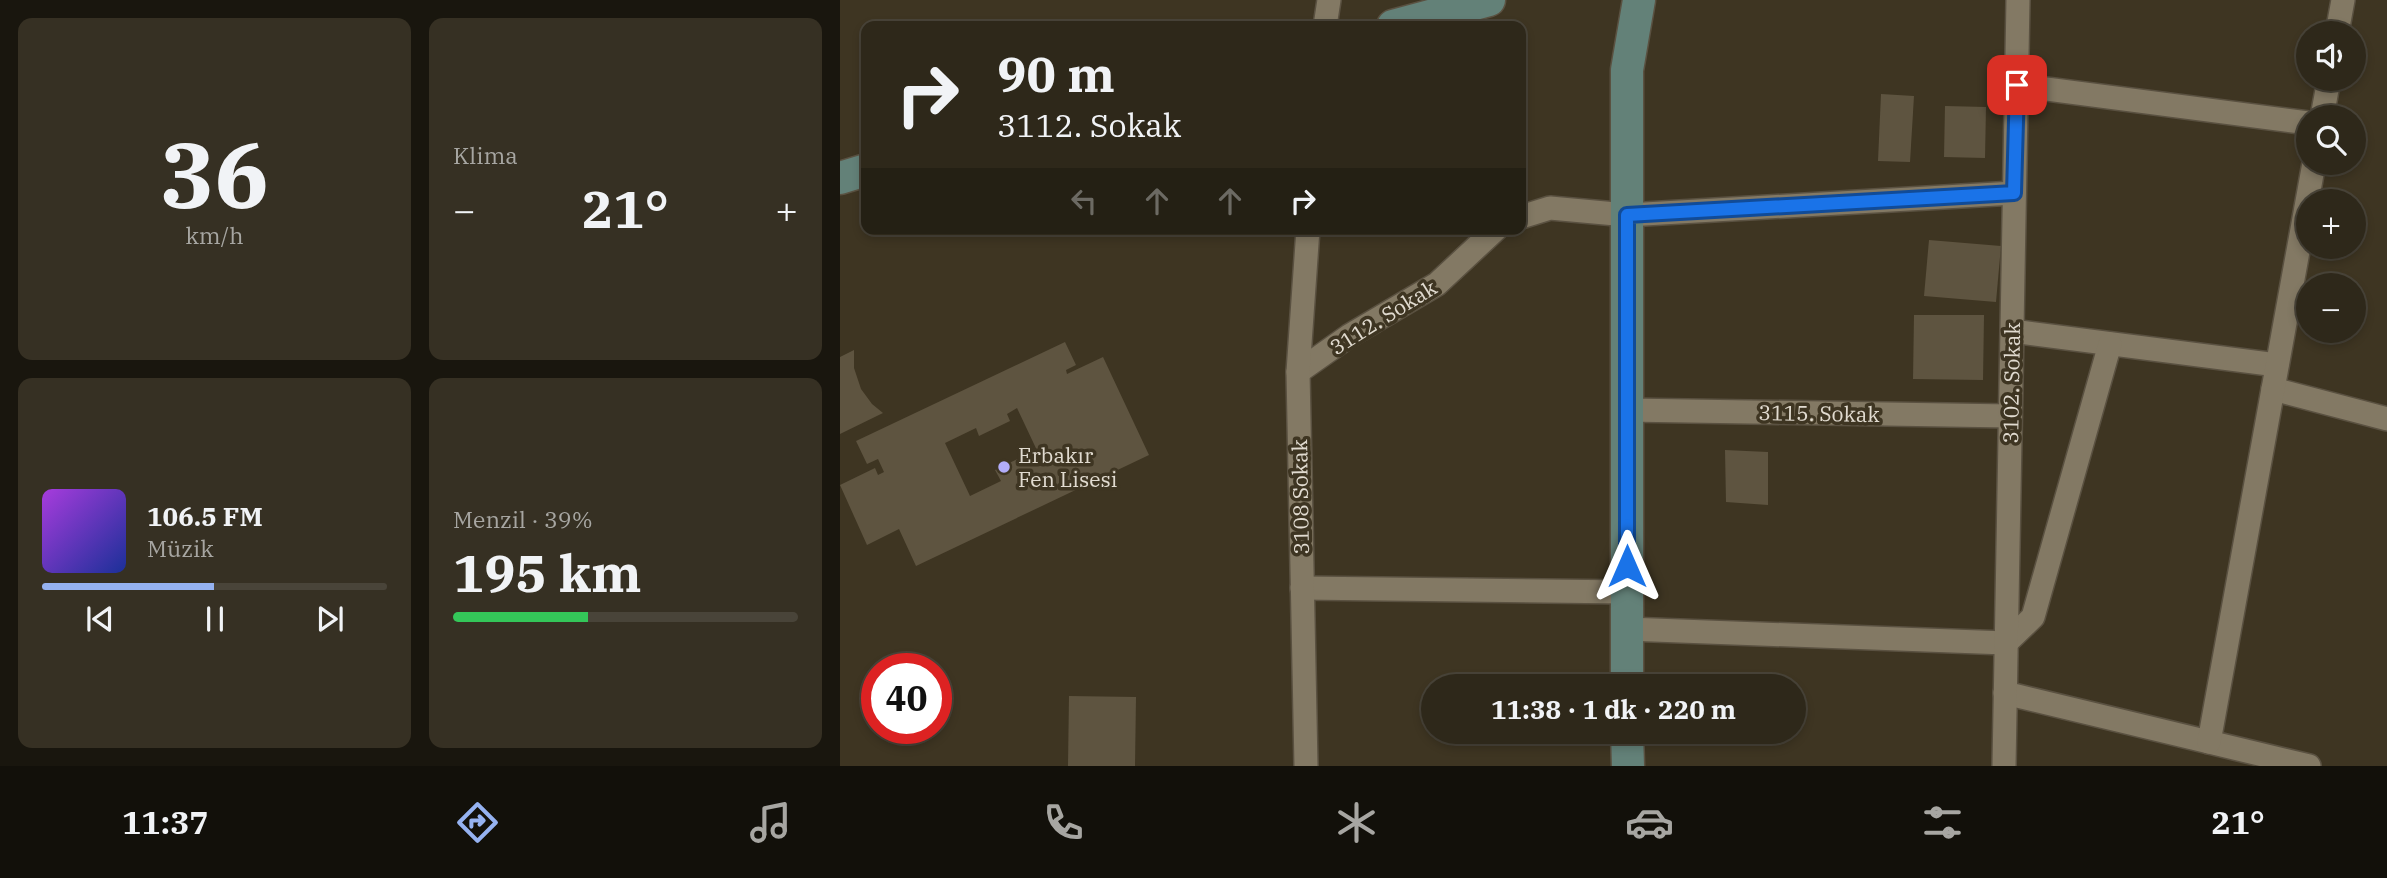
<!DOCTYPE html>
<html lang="tr">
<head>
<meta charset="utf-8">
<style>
  :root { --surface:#2e281a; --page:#363023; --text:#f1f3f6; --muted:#a7a6a2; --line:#494439; --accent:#95b2f1 }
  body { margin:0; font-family:"IBM Plex Serif",serif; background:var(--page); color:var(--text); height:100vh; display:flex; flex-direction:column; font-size:26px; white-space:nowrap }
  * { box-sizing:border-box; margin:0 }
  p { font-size:23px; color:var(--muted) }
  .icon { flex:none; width:38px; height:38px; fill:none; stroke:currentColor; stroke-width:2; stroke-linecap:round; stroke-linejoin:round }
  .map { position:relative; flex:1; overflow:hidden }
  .sheet { display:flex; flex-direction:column; gap:18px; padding:18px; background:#19160e; width:840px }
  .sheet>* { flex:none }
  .hud { position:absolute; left:21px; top:21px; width:665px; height:214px; border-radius:14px; box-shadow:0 4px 10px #0003,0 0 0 2px var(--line); background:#2e281a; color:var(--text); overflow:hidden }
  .controls { position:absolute; left:1456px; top:21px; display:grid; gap:14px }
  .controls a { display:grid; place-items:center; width:70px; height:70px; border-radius:50%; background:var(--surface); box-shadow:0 4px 10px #0003,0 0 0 2px var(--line); font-size:35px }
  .speed { position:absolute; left:21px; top:653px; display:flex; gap:14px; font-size:35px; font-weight:700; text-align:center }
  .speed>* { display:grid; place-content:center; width:91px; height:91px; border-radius:50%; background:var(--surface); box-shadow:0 4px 10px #0003,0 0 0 2px var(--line); line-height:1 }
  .speed .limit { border:10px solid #d22; background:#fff; color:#111 }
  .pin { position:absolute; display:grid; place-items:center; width:60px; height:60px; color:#fff; margin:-30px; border-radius:14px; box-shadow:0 4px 10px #0006 }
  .me { position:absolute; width:77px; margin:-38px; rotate:0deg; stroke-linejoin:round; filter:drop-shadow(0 0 5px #0008) }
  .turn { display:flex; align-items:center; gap:24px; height:147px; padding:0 21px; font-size:32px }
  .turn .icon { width:91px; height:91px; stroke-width:2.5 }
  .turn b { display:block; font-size:49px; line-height:60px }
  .lanes { display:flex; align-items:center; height:66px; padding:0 21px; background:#0003; justify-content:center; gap:35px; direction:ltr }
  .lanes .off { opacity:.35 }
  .big { font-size:52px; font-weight:700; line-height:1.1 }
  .sheet .tile { flex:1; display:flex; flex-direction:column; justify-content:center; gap:10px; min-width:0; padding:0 24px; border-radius:14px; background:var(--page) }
  .sheet .dial { align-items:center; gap:0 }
  .dial b { font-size:91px; line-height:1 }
  .song { display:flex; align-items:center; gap:21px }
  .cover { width:84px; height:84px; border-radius:10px; background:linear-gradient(135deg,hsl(280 70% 55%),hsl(230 70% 35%)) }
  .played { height:7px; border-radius:4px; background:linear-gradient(90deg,var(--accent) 50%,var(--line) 50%) }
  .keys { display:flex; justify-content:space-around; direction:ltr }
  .heat { display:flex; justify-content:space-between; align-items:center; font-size:38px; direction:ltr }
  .charge { height:10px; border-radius:5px; background:linear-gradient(90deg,#34c759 39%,var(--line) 0) }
  .sheet .tiles { flex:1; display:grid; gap:18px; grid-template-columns:repeat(2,1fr) }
  .trip { position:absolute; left:581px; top:674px; width:385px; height:70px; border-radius:35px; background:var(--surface); box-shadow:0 4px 10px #0003,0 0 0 2px var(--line); font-weight:700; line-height:70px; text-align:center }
  .dock { display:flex; height:112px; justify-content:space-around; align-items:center; background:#12100a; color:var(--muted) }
  .dock .icon { width:49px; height:49px }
  .dock .active { color:var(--accent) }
  .dock b { font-size:32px; color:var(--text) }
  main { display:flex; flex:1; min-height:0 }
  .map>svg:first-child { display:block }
  .building { fill:#5e5440; fill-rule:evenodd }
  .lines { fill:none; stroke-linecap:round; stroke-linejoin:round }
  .street-casing { stroke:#5a5141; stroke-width:26 }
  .secondary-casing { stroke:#5a5141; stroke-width:35 }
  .street { stroke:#837964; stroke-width:23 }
  .secondary { stroke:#638178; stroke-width:32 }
  .route-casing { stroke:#114b97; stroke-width:18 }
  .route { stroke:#1a73e8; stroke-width:12 }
  .poi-dot { fill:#b2adf9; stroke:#3e3522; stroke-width:2.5 }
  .labels { text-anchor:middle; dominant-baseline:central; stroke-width:7; stroke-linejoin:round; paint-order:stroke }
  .street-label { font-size:21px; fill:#e1dbd0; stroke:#3e3522 }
  .poi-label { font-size:21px; fill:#e1dbd0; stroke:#3e3522; text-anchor:start }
</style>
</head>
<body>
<main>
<section class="sheet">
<div class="tiles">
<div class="tile dial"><b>36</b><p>km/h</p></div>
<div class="tile"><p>Klima</p>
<div class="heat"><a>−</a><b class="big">21°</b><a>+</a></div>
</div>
<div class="tile">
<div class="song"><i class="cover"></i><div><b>106.5 FM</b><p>Müzik</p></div></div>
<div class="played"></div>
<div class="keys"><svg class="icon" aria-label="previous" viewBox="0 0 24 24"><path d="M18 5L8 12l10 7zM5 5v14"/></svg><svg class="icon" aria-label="pause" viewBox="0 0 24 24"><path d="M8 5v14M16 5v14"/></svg><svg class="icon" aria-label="next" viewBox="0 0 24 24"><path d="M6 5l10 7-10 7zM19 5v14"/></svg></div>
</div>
<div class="tile"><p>Menzil · 39%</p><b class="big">195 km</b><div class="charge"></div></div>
</div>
</section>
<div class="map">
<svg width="1547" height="766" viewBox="0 0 1547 766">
  <rect width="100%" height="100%" fill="#3e3522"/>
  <g class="building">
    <polygon points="1041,94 1074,96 1070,162 1038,161"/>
    <polygon points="1105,106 1146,107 1145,158 1104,157"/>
    <polygon points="1089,240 1161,246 1156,302 1084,296"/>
    <polygon points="1074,315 1144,315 1143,380 1073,379"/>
    <path d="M225,342L236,365L226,370L227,374L263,357L309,455L76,566L59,529L27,545L0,485L35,468L38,475L44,472L38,459L27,464L16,441ZM177,408L202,461L192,466L186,455L155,470L161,481L130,496L105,443L136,428L139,436L170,421L167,414Z"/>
    <polygon points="14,350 14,368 21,389 32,404 43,413 0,434 0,357"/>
    <polygon points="885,450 928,452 928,505 886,502"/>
    <polygon points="229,696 296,697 295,766 228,766"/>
  </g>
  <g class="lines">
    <g class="street-casing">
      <g id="street">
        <polyline points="485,26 489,0"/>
        <polyline points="1497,33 1503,0"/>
        <polyline points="1176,85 1468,123"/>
        <polyline points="1482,117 1489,79"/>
        <polyline points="681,217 710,208 787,215 1174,193"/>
        <polyline points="1172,331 1437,365"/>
        <polyline points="458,372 509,336 597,284 656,229"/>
        <polyline points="1433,389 1547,419"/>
        <polyline points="787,410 1170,416"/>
        <polyline points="462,588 787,592"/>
        <polyline points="787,629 1166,643 1193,617 1270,344"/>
        <polyline points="1165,693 1469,766"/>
        <polyline points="1369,742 1474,163"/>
        <polyline points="466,766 458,372 468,229"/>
        <polyline points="1164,766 1178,0"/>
      </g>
    </g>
    <g class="secondary-casing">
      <g id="secondary">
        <polyline points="553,26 649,0"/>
        <polyline points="0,178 26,170"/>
        <polyline points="787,686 787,70 799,0"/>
        <polyline points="787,732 788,766"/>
      </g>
    </g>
    <use href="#street" class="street"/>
    <use href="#secondary" class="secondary"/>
  </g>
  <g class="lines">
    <g class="route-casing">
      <polyline id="route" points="787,566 787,215 1174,193 1177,85"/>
    </g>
    <use href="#route" class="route"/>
  </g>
  <circle class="poi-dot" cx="164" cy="467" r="7"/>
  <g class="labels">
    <g class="street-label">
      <text transform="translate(543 317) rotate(-32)">3112. Sokak</text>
      <text transform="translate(1171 383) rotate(-89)">3102. Sokak</text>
      <text transform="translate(979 413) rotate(1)">3115. Sokak</text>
      <text transform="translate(460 497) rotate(-91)">3108 Sokak</text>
    </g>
    <g class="poi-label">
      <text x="178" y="455">Erbakır<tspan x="178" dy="24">Fen Lisesi</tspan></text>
    </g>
  </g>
</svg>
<div class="controls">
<a><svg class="icon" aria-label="sound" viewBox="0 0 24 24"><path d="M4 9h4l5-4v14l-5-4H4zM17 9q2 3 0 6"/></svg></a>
<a><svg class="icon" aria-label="search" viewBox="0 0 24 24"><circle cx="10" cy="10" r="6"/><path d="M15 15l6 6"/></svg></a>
<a>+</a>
<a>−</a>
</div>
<div class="speed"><div class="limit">40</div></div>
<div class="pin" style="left:1177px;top:85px;background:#d93025"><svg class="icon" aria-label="arrive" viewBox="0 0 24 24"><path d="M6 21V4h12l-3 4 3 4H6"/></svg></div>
<svg class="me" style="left:787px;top:566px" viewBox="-20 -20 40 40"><path d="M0-17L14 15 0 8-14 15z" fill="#1a73e8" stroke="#fff" stroke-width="4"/></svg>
<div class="trip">11:38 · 1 dk · 220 m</div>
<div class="hud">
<div class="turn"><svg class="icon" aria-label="right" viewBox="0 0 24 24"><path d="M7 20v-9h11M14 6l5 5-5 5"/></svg><div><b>90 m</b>3112. Sokak</div></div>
<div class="lanes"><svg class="icon off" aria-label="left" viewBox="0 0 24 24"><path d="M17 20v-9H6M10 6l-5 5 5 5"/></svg><svg class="icon off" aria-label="ahead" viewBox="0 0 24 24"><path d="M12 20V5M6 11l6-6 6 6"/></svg><svg class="icon off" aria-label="ahead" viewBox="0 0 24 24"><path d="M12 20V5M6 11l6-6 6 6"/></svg><svg class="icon" aria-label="right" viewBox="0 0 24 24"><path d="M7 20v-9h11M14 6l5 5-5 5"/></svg></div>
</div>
</div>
</main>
<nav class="dock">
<b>11:37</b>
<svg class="icon active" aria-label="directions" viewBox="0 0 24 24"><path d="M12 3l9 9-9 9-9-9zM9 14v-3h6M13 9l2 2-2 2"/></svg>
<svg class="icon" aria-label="music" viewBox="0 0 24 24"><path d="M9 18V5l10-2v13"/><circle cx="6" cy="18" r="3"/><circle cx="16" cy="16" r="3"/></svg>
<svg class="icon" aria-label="phone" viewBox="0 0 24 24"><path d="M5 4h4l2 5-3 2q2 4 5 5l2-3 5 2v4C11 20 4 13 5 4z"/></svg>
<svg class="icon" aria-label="climate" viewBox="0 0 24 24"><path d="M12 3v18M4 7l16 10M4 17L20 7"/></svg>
<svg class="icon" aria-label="car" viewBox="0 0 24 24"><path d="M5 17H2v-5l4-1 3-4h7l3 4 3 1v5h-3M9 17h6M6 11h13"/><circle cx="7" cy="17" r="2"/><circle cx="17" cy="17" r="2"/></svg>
<svg class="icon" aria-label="filters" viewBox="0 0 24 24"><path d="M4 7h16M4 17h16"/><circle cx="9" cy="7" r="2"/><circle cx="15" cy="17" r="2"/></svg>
<b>21°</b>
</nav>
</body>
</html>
